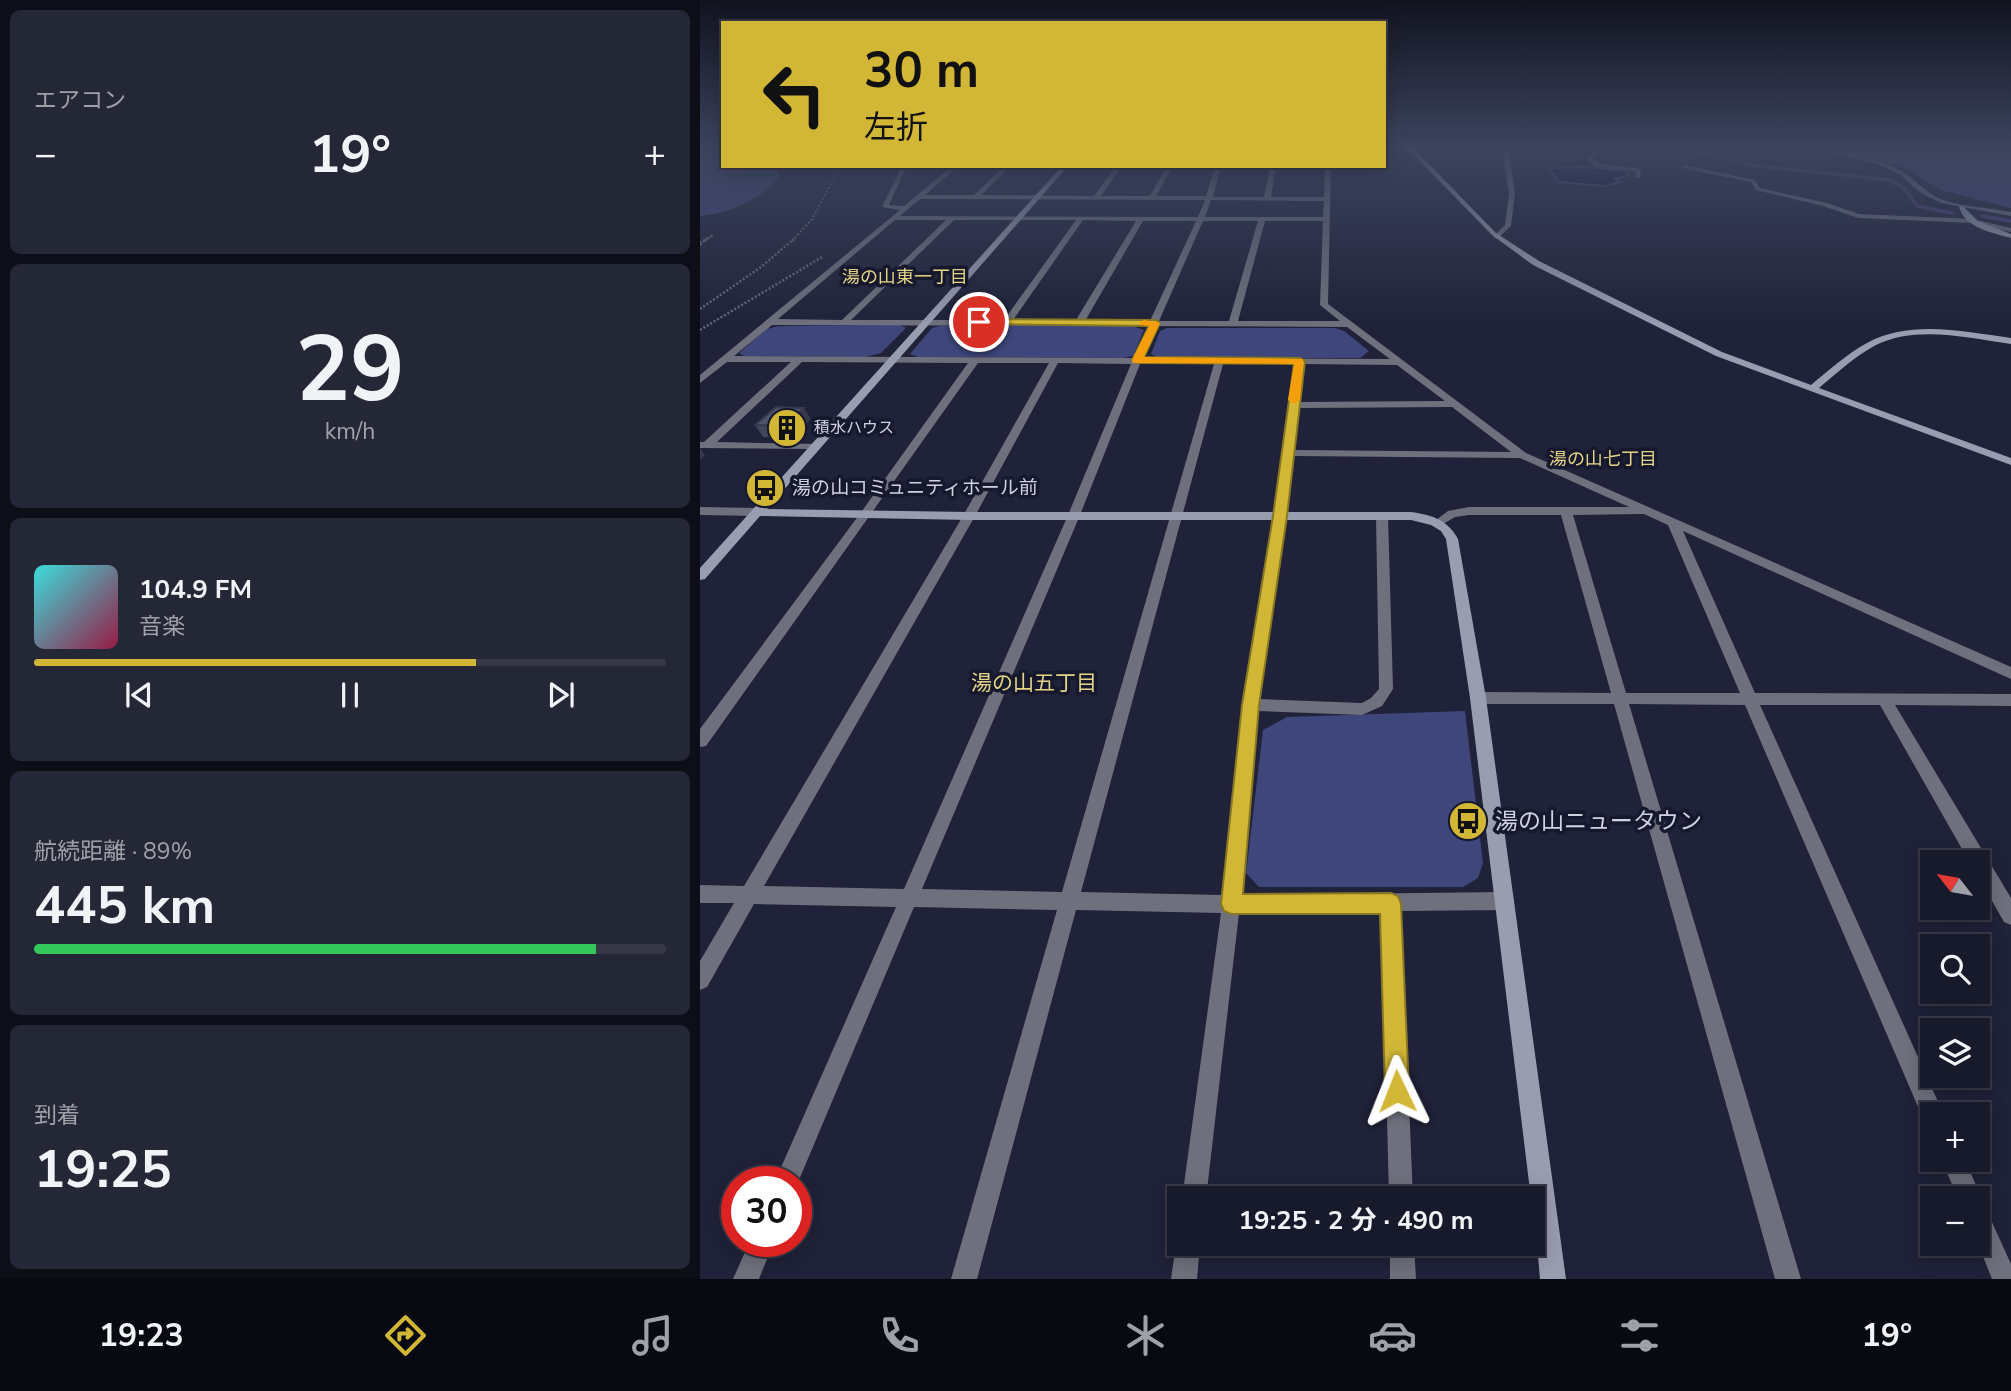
<!DOCTYPE html>
<html lang="ja">
<head>
<meta charset="utf-8">
<style>
  :root { --surface:#171a2a; --page:#242736; --text:#f1f3f6; --muted:#9ea1a8; --line:#363847; --accent:#d2b736 }
  body { margin:0; font-family:"Nunito Sans","Noto Sans JP",sans-serif; background:var(--page); color:var(--text); height:100vh; display:flex; flex-direction:column; font-size:26px; white-space:nowrap }
  * { box-sizing:border-box; margin:0 }
  p { font-size:23px; color:var(--muted) }
  .icon { flex:none; width:38px; height:38px; fill:none; stroke:currentColor; stroke-width:2; stroke-linecap:round; stroke-linejoin:round }
  .map { position:relative; flex:1; overflow:hidden }
  .drawer { display:flex; flex-direction:column; gap:10px; padding:10px; background:#0d0e17; width:700px }
  .drawer>* { flex:none }
  .guide { position:absolute; left:21px; top:21px; width:665px; height:147px; border-radius:0px; box-shadow:0 4px 18px #0003,0 0 0 2px var(--line); background:#d2b736; color:#111; overflow:hidden }
  .needle { width:46px; rotate:301deg }
  .buttons { position:absolute; left:1220px; top:850px; display:grid; gap:14px }
  .buttons a { display:grid; place-items:center; width:70px; height:70px; border-radius:0px; background:var(--surface); box-shadow:0 4px 18px #0003,0 0 0 2px var(--line); font-size:35px }
  .speed { position:absolute; left:21px; top:1166px; display:flex; gap:14px; font-size:35px; font-weight:700; text-align:center }
  .speed>* { display:grid; place-content:center; width:91px; height:91px; border-radius:50%; background:var(--surface); box-shadow:0 4px 18px #0003,0 0 0 2px var(--line); line-height:1 }
  .speed .limit { border:10px solid #d22; background:#fff; color:#111 }
  .pin { position:absolute; display:grid; place-items:center; width:60px; height:60px; color:#fff; margin:-30px; border:4px solid #fff; border-radius:50%; box-shadow:0 2px 7px #0007 }
  .me { position:absolute; width:77px; margin:-38px; rotate:358deg; stroke-linejoin:round; filter:drop-shadow(0 0 5px #0008) }
  .turn { display:flex; align-items:center; gap:24px; height:147px; padding:0 28px; font-size:32px }
  .turn .icon { width:91px; height:91px; stroke-width:2.5 }
  .turn b { display:block; font-size:49px; line-height:60px }
  .big { font-size:52px; font-weight:700; line-height:1.1 }
  .drawer .widget { flex:1; display:flex; flex-direction:column; justify-content:center; gap:10px; min-width:0; padding:0 24px; border-radius:10px; background:var(--page) }
  .drawer .dial { align-items:center; gap:0 }
  .dial b { font-size:91px; line-height:1 }
  .song { display:flex; align-items:center; gap:21px }
  .cover { width:84px; height:84px; border-radius:10px; background:linear-gradient(135deg,hsl(180 70% 55%),hsl(340 70% 35%)) }
  .played { height:7px; border-radius:4px; background:linear-gradient(90deg,var(--accent) 70%,var(--line) 70%) }
  .keys { display:flex; justify-content:space-around; direction:ltr }
  .heat { display:flex; justify-content:space-between; align-items:center; font-size:38px; direction:ltr }
  .charge { height:10px; border-radius:5px; background:linear-gradient(90deg,#34c759 89%,var(--line) 0) }
  .trip { position:absolute; left:467px; top:1186px; width:378px; height:70px; border-radius:0px; background:var(--surface); box-shadow:0 4px 18px #0003,0 0 0 2px var(--line); font-weight:700; line-height:70px; text-align:center }
  .dock { display:flex; height:112px; justify-content:space-around; align-items:center; background:#090a11; color:var(--muted) }
  .dock .icon { width:49px; height:49px }
  .dock .current { color:var(--accent) }
  .dock b { font-size:32px; color:var(--text) }
  main { display:flex; flex:1; min-height:0 }
  .map>svg:first-child { display:block }
  .green { fill:#3f467b }
  .water { fill:#0d0540; stroke:#474270; stroke-width:2 }
  .lines { fill:none; stroke-linecap:round; stroke-linejoin:round }
  .stream { stroke:#474270; stroke-width:3.5 }
  .path-far1 { stroke:#676a7d; stroke-width:2; stroke-dasharray:2 2; stroke-linecap:butt }
  .path { stroke:#676a7d; stroke-width:2.5; stroke-dasharray:2 2; stroke-linecap:butt }
  .street { fill:#6e717d; fill-rule:evenodd }
  .secondary { fill:#999db0; fill-rule:evenodd }
  .wall { fill:#42465b }
  .shaded-wall { fill:#36394a }
  .building { fill:#4d516a; stroke:#36394a; stroke-width:2 }
  .route { fill:#d2b736; stroke:#887723; stroke-width:2 }
  .slow { fill:#f59e0b }
  .labels { text-anchor:middle; dominant-baseline:central; stroke-width:7; stroke-linejoin:round; paint-order:stroke }
  .far-poi-label { font-size:16px; fill:#ced1e0; stroke:#16192e; text-anchor:start }
  .far-neighbourhood-label { font-size:18px; fill:#e5d385; stroke:#16192e }
  .poi-label { font-size:19px; fill:#ced1e0; stroke:#16192e; text-anchor:start }
  .neighbourhood-label { font-size:21px; fill:#e5d385; stroke:#16192e }
  .near-poi-label { font-size:23px; fill:#ced1e0; stroke:#16192e; text-anchor:start }
</style>
</head>
<body>
<main>
<section class="drawer">
<div class="widget"><p>エアコン</p>
<div class="heat"><a>−</a><b class="big">19°</b><a>+</a></div>
</div>
<div class="widget dial"><b>29</b><p>km/h</p></div>
<div class="widget">
<div class="song"><i class="cover"></i><div><b>104.9 FM</b><p>音楽</p></div></div>
<div class="played"></div>
<div class="keys"><svg class="icon" aria-label="previous" viewBox="0 0 24 24"><path d="M18 5L8 12l10 7zM5 5v14"/></svg><svg class="icon" aria-label="pause" viewBox="0 0 24 24"><path d="M8 5v14M16 5v14"/></svg><svg class="icon" aria-label="next" viewBox="0 0 24 24"><path d="M6 5l10 7-10 7zM19 5v14"/></svg></div>
</div>
<div class="widget"><p>航続距離 · 89%</p><b class="big">445 km</b><div class="charge"></div></div>
<div class="widget"><p>到着</p><b class="big">19:25</b></div>
</section>
<div class="map">
<svg width="1311" height="1279" viewBox="0 0 1311 1279">
  <rect width="100%" height="100%" fill="#1f2238"/>
  <g class="green">
    <path d="M0,148H23V166H77L79,177C60,200 30,213 0,216Z"/>
    <polygon points="1136,148 1311,149 1311,208 1241,190 1205,168"/>
    <polygon points="200,325 206,328 181,353 166,357 44,356 39,353 67,329 78,326"/>
    <polygon points="240,326 432,326 444,330 433,356 423,358 218,357 210,354 232,328"/>
    <polygon points="467,328 635,328 644,331 669,351 660,358 459,358 451,354 460,331"/>
    <polygon points="765,711 783,863 778,878 763,887 559,887 546,873 563,730 587,717"/>
  </g>
  <polygon class="water" points="889,167 927,171 929,175 915,179 920,182 904,186 859,182 848,168"/>
  <g class="lines">
    <g class="stream">
      <polyline points="987,148 1049,165 1190,180 1205,189 1217,206 1252,213"/>
      <polyline points="1282,216 1311,221"/>
    </g>
    <g class="path-far1">
      <polyline points="3,241 13,235 5,241"/>
      <polyline points="92,241 113,218 136,174"/>
    </g>
    <g class="path">
      <polyline points="0,243 6,239"/>
      <polyline points="0,245 7,239"/>
      <polyline points="0,309 61,267 94,239"/>
      <polyline points="0,330 122,257"/>
    </g>
    <g class="street">
      <polygon points="802,148 808,148 815,193 811,226 797,239 793,237 805,225 809,193"/>
      <polygon points="917,148 903,151 893,158 900,164 941,169 940,178 935,177 936,171 896,167 886,158 899,149"/>
      <path d="M1115,148C1139,148 1185,160 1205,173C1219,183 1229,196 1246,201C1266,207 1290,208 1311,212V216L1241,203L1221,193L1200,175L1183,166Z"/>
      <polygon points="984,165 1055,180 1060,188 1127,203 1159,214 1272,219 1311,228 1311,232 1272,223 1158,218 1123,206 1056,190 1051,182 982,168"/>
      <path d="M202,166H209L205,170L189,205L204,206L252,166H259L225,195H274L304,166H311L281,195L394,196L416,166H422L401,196H450L467,166H473L456,196H506L515,166H521L513,197H564L570,166H576L571,197H624L625,166H631L628,304L826,453L1311,667V679L983,531L1055,693L1311,694V706L1195,705L1311,898V925L1304,922L1278,876V863H1270L1180,705H1060L1244,1115H1232V1126L1225,1123L1045,705L929,704L1101,1279H1075L914,704H778L773,702L770,698L773,694L778,692L911,693L861,515H769L755,517L738,527L732,523L748,511L769,507H929L820,458L593,456L558,699L662,703L671,698L679,689L676,516L682,512L688,516L693,689L682,706L662,715L557,711L541,895L805,892L812,895L814,901L812,907L805,910L701,911L713,1199H689L682,911L539,913L506,1199H482L521,913L376,910L277,1279H251L357,910L214,907L96,1187V1181H75L196,907L54,904L7,987L0,990V961L34,903H0V885L44,886L263,516L349,363H278L6,746L0,747V729L162,511L268,363L102,362L17,442L118,444L119,446L114,449L0,448V442H4L91,362H27L0,383V375L200,210L182,207ZM220,199L505,200L498,217L200,216ZM511,200L624,201L623,217H505ZM195,220H246L142,320L78,319ZM254,220H376L304,320H151ZM383,220L436,221L376,320H313ZM443,221H496L450,321H385ZM503,221H558L529,321H459ZM565,221H623L620,305L640,321H538ZM72,325L448,326L433,358L34,356ZM457,326L647,327L690,359L442,358ZM358,363L431,364L368,515L204,889L64,886L275,516ZM440,364H514L362,892L222,889L380,515ZM523,364H595L574,516L542,705L523,895L381,892ZM604,364L697,365L745,401L600,402ZM752,407L811,452L594,450L599,408ZM944,514L968,525L1040,693H926L873,515Z"/>
      <polygon points="0,507 57,508 63,512 57,516 0,515"/>
      <polygon points="1242,1160 1265,1160 1282,1199 1279,1205 1286,1209 1311,1264 1311,1279 1292,1279 1278,1244 1278,1199 1258,1199"/>
      <polygon points="479,1235 480,1244 500,1244 497,1279 471,1279 476,1244"/>
      <polygon points="50,1241 74,1241 59,1279 33,1279"/>
      <polygon points="690,1244 714,1244 716,1279 690,1279"/>
    </g>
    <g class="secondary">
      <path d="M704,148H711L722,157L796,233L839,261L1022,352L1111,385C1129,370 1147,354 1167,343C1211,319 1265,332 1311,338V344C1268,338 1217,325 1176,345C1155,356 1137,373 1119,388L1311,458V465L1016,356L833,265L792,235L718,159Z"/>
      <path d="M362,166H368L67,509L269,512H711C732,515 748,520 758,539L786,698L866,1279H840L833,1199H831L770,698L746,539L741,531L731,525L711,520H269L60,516L5,579L0,580V568Z"/>
      <path d="M1259,206H1263L1278,221L1311,234V238C1292,233 1263,227 1259,206Z"/>
    </g>
  </g>
  <polygon class="wall" points="111,419 91,438 63,437 55,425"/>
  <g class="shaded-wall">
    <polygon points="104,408 111,419 91,438 84,426"/>
    <polygon points="0,448 5,455 0,460"/>
  </g>
  <polygon class="building" points="76,407 104,408 84,426 55,425"/>
  <linearGradient id="sky" x2="0" y2="1"><stop stop-color="#11131f"/><stop offset="0.45" stop-color="#3c445e"/><stop offset="1" stop-color="#3c445e" stop-opacity="0"/></linearGradient>
  <rect width="1311" height="327" fill="url(#sky)"/>
  <polygon class="route" points="279,319 456,320 460,323 444,357 600,358 605,361 587,516 559,705 543,894 691,893 698,896 701,904 709,1091 706,1100 697,1104 688,1100 685,1091 680,914 531,914 524,911 521,904 542,705 573,516 594,364 437,363 432,360 449,326 276,324 276,320"/>
  <polygon class="slow" points="444,320 460,323 444,357 603,359 600,400 594,404 588,400 594,364 433,363 432,360 449,326 441,325 439,323"/>
  <defs>
    <g id="building-disc" transform="scale(2.0125)"><circle r="9.5" fill="#d2b736" stroke="#16192e"/><path d="M-4-6H4V6H1V3H-1V6H-4ZM-2.5-4.3h1.7v1.8h-1.7ZM.8-4.3h1.7v1.8H.8ZM-2.5-1h1.7V.8h-1.7ZM.8-1h1.7V.8H.8Z" fill="#111"/></g>
    <g id="bus-disc" transform="scale(2.0125)"><circle r="9.5" fill="#d2b736" stroke="#16192e"/><path d="M-5-6H5V4H4V6H2V4H-2V6H-4V4H-5ZM-3.5-4V0h7V-4ZM-3.5 1.2v1.5H-2V1.2ZM2 1.2v1.5H3.5V1.2Z" fill="#111"/></g>
  </defs>
  <g fill-rule="evenodd">
    <use href="#building-disc" x="87" y="428"/>
    <use href="#bus-disc" x="65" y="488"/>
    <use href="#bus-disc" x="768" y="821"/>
  </g>
  <g class="labels">
    <g class="far-poi-label">
      <text x="114" y="428">積水ハウス</text>
    </g>
    <g class="far-neighbourhood-label">
      <text x="205" y="277">湯の山東一丁目</text>
      <text x="903" y="459">湯の山七丁目</text>
    </g>
    <g class="poi-label">
      <text x="92" y="488">湯の山コミュニティホール前</text>
    </g>
    <g class="neighbourhood-label">
      <text x="334" y="683">湯の山五丁目</text>
    </g>
    <g class="near-poi-label">
      <text x="795" y="821">湯の山ニュータウン</text>
    </g>
  </g>
</svg>
<div class="buttons">
<a><svg class="needle" viewBox="-14 -14 28 28"><path d="M0-13l5 13h-10z" fill="#e53935"/><path d="M0 13l5-13h-10z" fill="#9ea1a8"/></svg></a>
<a><svg class="icon" aria-label="search" viewBox="0 0 24 24"><circle cx="10" cy="10" r="6"/><path d="M15 15l6 6"/></svg></a>
<a><svg class="icon" aria-label="layers" viewBox="0 0 24 24"><path d="M12 4l9 5-9 5-9-5zM3 14l9 5 9-5"/></svg></a>
<a>+</a>
<a>−</a>
</div>
<div class="speed"><div class="limit">30</div></div>
<div class="pin" style="left:279px;top:322px;background:#d93025"><svg class="icon" aria-label="arrive" viewBox="0 0 24 24"><path d="M6 21V4h12l-3 4 3 4H6"/></svg></div>
<svg class="me" style="left:697px;top:1091px" viewBox="-20 -20 40 40"><path d="M0-17L14 15 0 8-14 15z" fill="#d2b736" stroke="#fff" stroke-width="4"/></svg>
<div class="trip">19:25 · 2 分 · 490 m</div>
<div class="guide">
<div class="turn"><svg class="icon" aria-label="left" viewBox="0 0 24 24"><path d="M17 20v-9H6M10 6l-5 5 5 5"/></svg><div><b>30 m</b>左折</div></div>
</div>
</div>
</main>
<nav class="dock">
<b>19:23</b>
<svg class="icon current" aria-label="directions" viewBox="0 0 24 24"><path d="M12 3l9 9-9 9-9-9zM9 14v-3h6M13 9l2 2-2 2"/></svg>
<svg class="icon" aria-label="music" viewBox="0 0 24 24"><path d="M9 18V5l10-2v13"/><circle cx="6" cy="18" r="3"/><circle cx="16" cy="16" r="3"/></svg>
<svg class="icon" aria-label="phone" viewBox="0 0 24 24"><path d="M5 4h4l2 5-3 2q2 4 5 5l2-3 5 2v4C11 20 4 13 5 4z"/></svg>
<svg class="icon" aria-label="climate" viewBox="0 0 24 24"><path d="M12 3v18M4 7l16 10M4 17L20 7"/></svg>
<svg class="icon" aria-label="car" viewBox="0 0 24 24"><path d="M5 17H2v-5l4-1 3-4h7l3 4 3 1v5h-3M9 17h6M6 11h13"/><circle cx="7" cy="17" r="2"/><circle cx="17" cy="17" r="2"/></svg>
<svg class="icon" aria-label="filters" viewBox="0 0 24 24"><path d="M4 7h16M4 17h16"/><circle cx="9" cy="7" r="2"/><circle cx="15" cy="17" r="2"/></svg>
<b>19°</b>
</nav>
</body>
</html>
